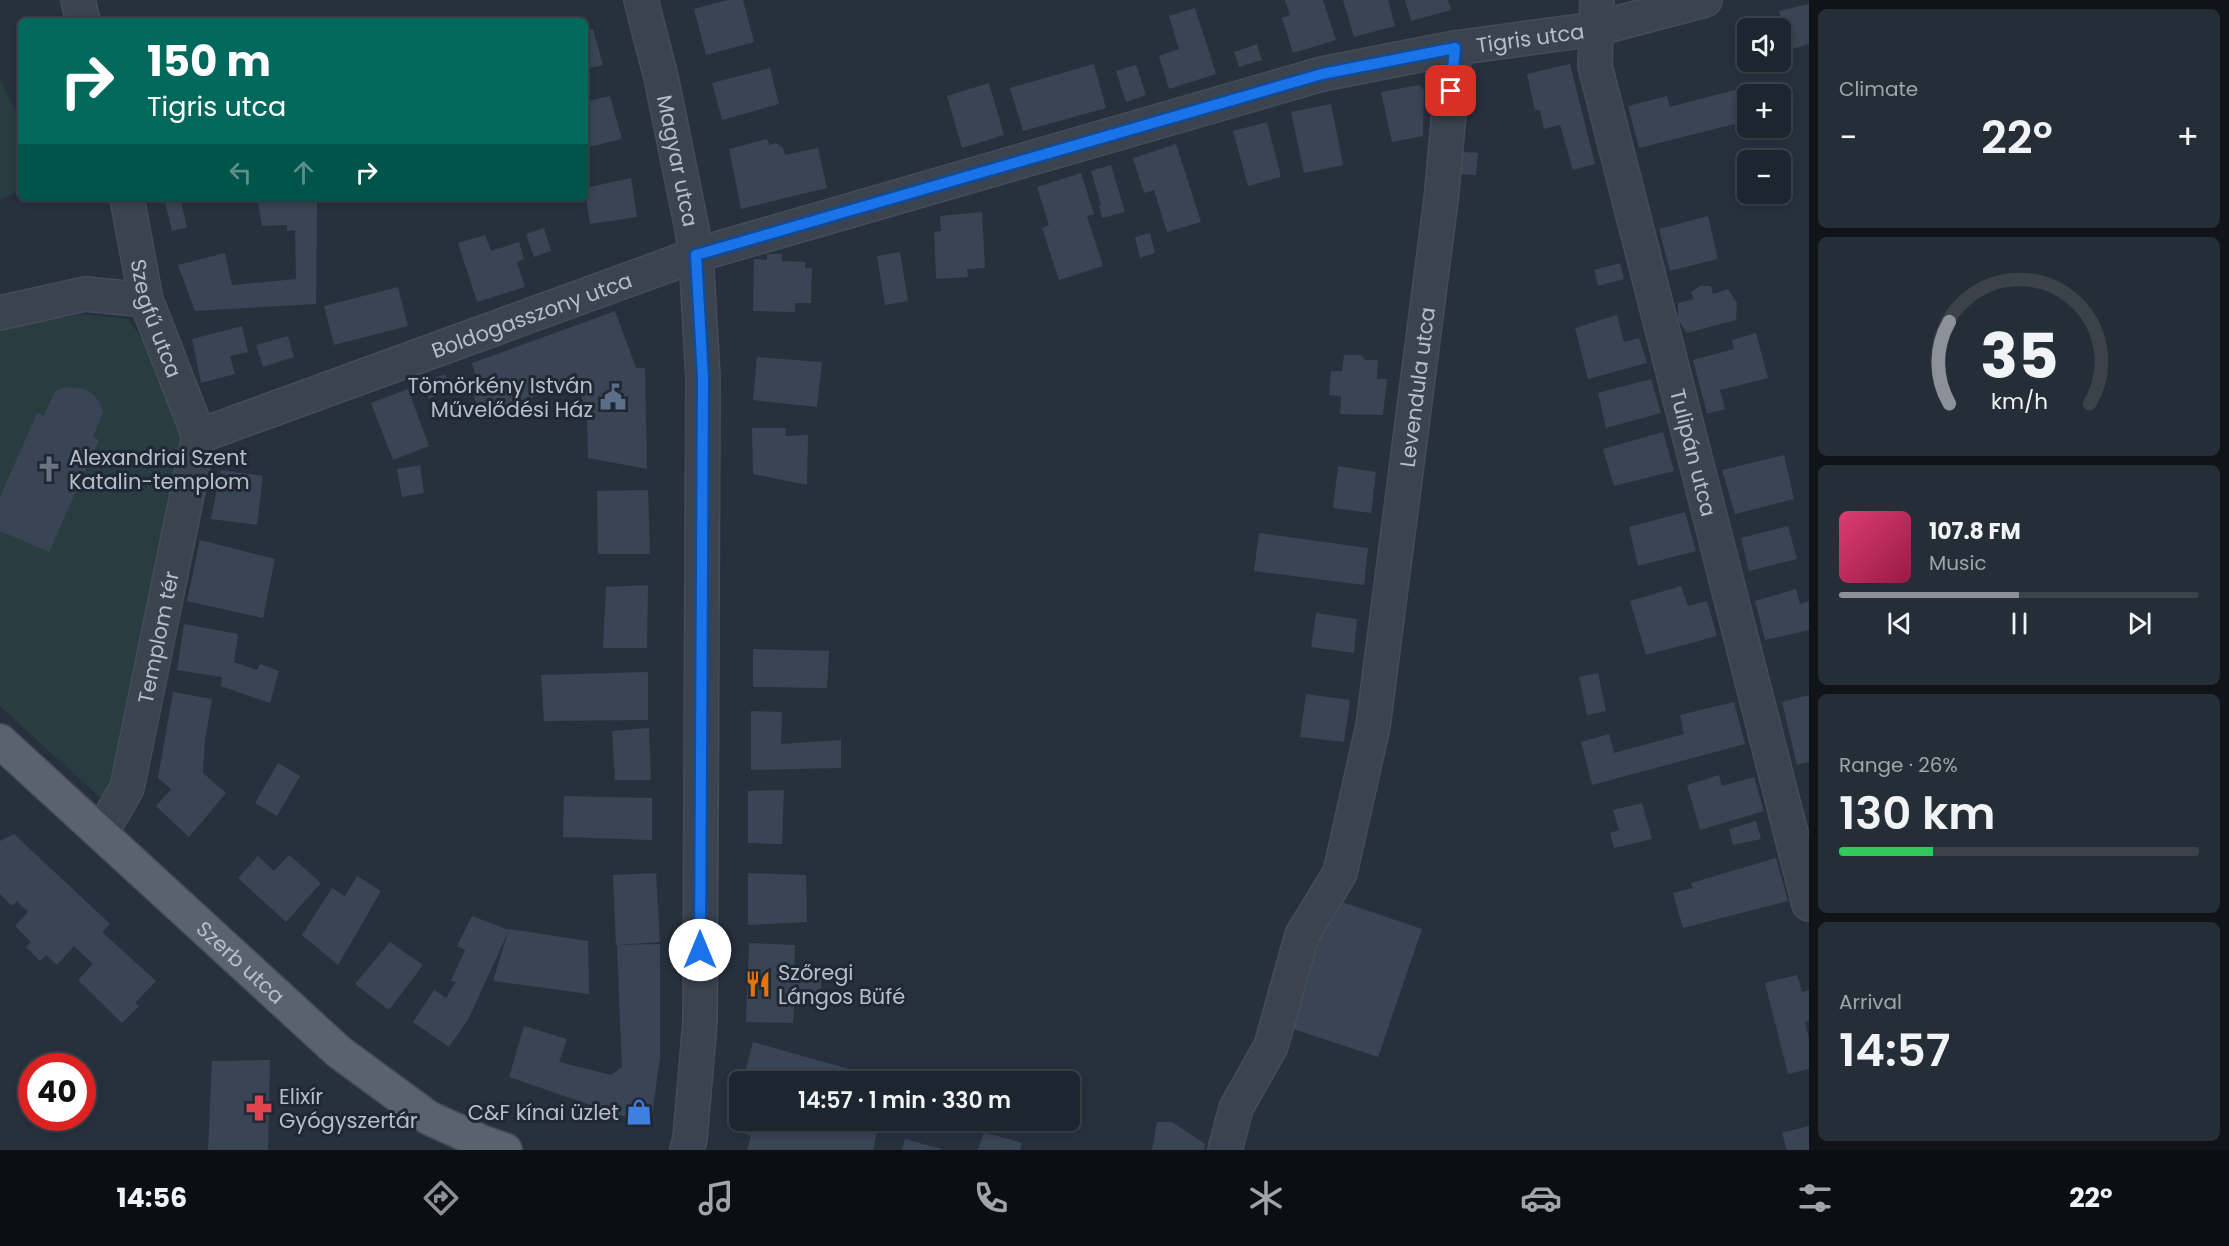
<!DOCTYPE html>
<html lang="en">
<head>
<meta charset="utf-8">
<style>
  :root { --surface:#1d252e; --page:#252d36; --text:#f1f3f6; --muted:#a0a5aa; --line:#3b424a; --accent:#8c9099 }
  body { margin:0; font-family:Poppins,sans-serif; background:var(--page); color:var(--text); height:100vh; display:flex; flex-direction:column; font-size:22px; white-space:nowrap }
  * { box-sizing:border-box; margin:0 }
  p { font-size:20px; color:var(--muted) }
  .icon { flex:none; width:33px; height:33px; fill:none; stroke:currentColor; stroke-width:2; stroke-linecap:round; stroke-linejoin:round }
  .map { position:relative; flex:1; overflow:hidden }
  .panel { display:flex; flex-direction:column; gap:9px; padding:9px; background:#101419; width:420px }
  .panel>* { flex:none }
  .guide { position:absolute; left:18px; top:18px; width:570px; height:183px; border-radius:9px; box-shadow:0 3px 9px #0003,0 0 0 2px var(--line); background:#00695c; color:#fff; overflow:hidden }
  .tools { position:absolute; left:1737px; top:18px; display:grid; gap:12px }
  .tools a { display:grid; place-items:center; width:54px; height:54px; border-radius:9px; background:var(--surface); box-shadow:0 3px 9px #0003,0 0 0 2px var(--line); font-size:30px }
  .speed { position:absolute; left:18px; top:1053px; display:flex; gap:12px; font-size:30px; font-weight:700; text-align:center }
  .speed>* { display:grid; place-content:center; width:78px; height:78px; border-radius:50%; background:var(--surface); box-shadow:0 3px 9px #0003,0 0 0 2px var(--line); line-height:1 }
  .speed .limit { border:9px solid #d22; background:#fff; color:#111 }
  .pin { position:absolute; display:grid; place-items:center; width:51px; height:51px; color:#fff; margin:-26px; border-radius:12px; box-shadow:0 3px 9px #0006 }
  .me { position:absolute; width:66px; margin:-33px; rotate:0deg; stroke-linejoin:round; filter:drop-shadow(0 0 4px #0008) }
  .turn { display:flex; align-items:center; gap:21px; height:126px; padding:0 30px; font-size:27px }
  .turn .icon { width:78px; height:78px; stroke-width:2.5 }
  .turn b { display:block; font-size:42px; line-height:51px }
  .lanes { display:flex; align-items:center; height:57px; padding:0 30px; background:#0003; justify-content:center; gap:30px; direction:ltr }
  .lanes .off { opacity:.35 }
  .big { font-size:45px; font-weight:600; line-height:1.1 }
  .panel .widget { flex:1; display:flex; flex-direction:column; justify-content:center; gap:9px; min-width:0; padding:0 21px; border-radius:9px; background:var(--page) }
  .panel .dial { align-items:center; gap:0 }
  .dial svg { height:156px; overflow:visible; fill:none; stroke:var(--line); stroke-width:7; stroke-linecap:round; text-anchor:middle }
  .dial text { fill:var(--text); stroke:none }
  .song { display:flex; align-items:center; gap:18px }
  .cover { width:72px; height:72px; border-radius:9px; background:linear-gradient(135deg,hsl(340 70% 55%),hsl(340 70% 35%)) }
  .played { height:6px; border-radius:3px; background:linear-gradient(90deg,var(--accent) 50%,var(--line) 50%) }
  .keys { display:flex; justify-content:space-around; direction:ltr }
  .heat { display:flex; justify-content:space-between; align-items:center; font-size:33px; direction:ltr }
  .charge { height:9px; border-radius:4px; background:linear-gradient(90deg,#34c759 26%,var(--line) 0) }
  .trip { position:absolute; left:729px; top:1071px; width:351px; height:60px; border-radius:9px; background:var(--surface); box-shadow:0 3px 9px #0003,0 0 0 2px var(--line); font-weight:600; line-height:60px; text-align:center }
  .dock { display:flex; height:96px; justify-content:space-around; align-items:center; background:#0c0f12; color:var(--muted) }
  .dock .icon { width:42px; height:42px }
  .dock .current { color:var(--accent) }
  .dock b { font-size:27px; color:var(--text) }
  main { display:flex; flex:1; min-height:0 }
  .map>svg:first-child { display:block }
  .green { fill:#293c3f }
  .building { fill:#394454 }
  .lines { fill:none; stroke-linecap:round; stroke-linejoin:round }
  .minor-casing { stroke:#444c58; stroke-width:36 }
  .major-casing { stroke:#444c58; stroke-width:36 }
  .minor { stroke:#3b434f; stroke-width:33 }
  .major { stroke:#59626e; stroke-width:33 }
  .route-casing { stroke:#114b97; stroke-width:15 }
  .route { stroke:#1a73e8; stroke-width:10 }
  .labels { text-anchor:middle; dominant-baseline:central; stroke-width:6; stroke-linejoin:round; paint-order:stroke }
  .street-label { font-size:21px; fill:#b7bec9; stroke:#202834 }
  .poi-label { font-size:21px; fill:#b7bec9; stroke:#202834; text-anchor:start }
</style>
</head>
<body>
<main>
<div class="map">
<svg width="1809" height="1150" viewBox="0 0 1809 1150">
  <rect width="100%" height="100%" fill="#27313e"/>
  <g class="green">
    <polygon points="0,79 21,123 21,189 0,200"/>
    <polygon points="82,314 127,319 159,360 184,420 186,453 119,782 99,797 0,706 0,329"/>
  </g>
  <g class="building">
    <polygon points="728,0 743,0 754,42 706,55 694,9"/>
    <polygon points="1285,0 1323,0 1336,40 1293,53 1282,18 1290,15"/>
    <polygon points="1343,0 1388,0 1395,26 1354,37"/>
    <polygon points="1405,0 1448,0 1451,10 1411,21"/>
    <polygon points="1809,4 1809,44 1789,50 1779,11"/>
    <polygon points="1195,8 1216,74 1169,89 1159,56 1179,49 1169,16"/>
    <polygon points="593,29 603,65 585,69 585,31"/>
    <polygon points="1257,44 1262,60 1239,67 1234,52"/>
    <polygon points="1094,64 1106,108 1023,131 1010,88"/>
    <polygon points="1570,64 1595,164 1573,170 1560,125 1544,129 1540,110 1535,111 1527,74"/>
    <polygon points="1136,65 1146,95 1126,102 1116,71"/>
    <polygon points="770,68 779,104 722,120 712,83"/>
    <polygon points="989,83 1004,135 962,148 947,96"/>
    <polygon points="1419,85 1424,90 1423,136 1392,142 1381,92"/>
    <polygon points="1738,89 1746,121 1639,148 1628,106 1667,96 1670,107"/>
    <polygon points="610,96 622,139 585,148 585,102"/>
    <polygon points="1331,104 1343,165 1304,173 1291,112"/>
    <polygon points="1267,122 1281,177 1248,186 1233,131"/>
    <polygon points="767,139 769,145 776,143 783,148 785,155 818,148 827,188 741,209 729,149"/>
    <polygon points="1176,144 1201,222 1167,232 1154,190 1144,193 1133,158"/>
    <polygon points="1454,151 1478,153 1476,175 1453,174"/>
    <polygon points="1111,165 1125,212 1102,218 1099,205 1101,205 1091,171"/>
    <polygon points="1081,173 1094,214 1087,216 1103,266 1059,280 1042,228 1049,225 1037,187"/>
    <polygon points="631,178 637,217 590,224 585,188"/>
    <polygon points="164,198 188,198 181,201 187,227 172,231"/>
    <polygon points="257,198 317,198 316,304 195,311 178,265 225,253 232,285 296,279 295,230 287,231 287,225 262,226"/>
    <polygon points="982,212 985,268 967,269 968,277 936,279 934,232 941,231 940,216"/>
    <polygon points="1708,216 1718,259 1670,271 1659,229"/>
    <polygon points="544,228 551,251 534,257 526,234"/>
    <polygon points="1150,233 1155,253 1140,258 1135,237"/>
    <polygon points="485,235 491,251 519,242 524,259 517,262 525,287 477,302 458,243"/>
    <polygon points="900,252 908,301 885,305 877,256"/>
    <polygon points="767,254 782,254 782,261 805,262 805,268 812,268 811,303 795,303 795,312 753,311 754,259 767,260"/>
    <polygon points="1620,263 1624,279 1598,286 1594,270"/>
    <polygon points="1700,286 1711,286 1713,294 1728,289 1737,303 1736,320 1687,333 1678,320 1678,303 1694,299 1691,292"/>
    <polygon points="398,287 408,326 334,345 324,306"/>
    <polygon points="615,311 636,368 645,368 647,469 588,458 587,411 576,382 480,415 469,382 477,380 472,363"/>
    <polygon points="1617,315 1624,342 1639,338 1647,363 1588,379 1575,328"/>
    <polygon points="242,326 248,352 230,356 235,374 201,383 192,339"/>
    <polygon points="1756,333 1768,378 1720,390 1725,409 1707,414 1693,360 1734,349 1732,340"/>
    <polygon points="288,336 294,357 263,367 256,345"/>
    <polygon points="1344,355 1361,355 1365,360 1378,360 1377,379 1387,379 1383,415 1340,414 1341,396 1329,395 1331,371 1342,371"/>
    <polygon points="757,357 822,362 817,407 753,400"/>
    <polygon points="445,374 451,390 428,399 429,380"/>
    <polygon points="1651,379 1661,413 1606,428 1598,393"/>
    <polygon points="65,387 84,389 93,394 100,403 103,412 93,437 99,440 49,552 0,531 0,497 37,413 44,416 55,391"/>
    <polygon points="408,389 429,446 393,460 371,403"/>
    <polygon points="752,428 786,428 785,436 808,435 807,485 753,474"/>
    <polygon points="1663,432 1674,471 1614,486 1603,449"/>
    <polygon points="1784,455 1794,499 1735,514 1722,470"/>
    <polygon points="420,465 424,493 402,497 397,469"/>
    <polygon points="1338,466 1376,472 1371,513 1333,508"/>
    <polygon points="221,470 263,476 257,525 211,519"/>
    <polygon points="648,490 650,554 598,554 597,491"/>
    <polygon points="1685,512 1696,551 1638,566 1629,527"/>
    <polygon points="1788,526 1797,559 1749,571 1741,538"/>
    <polygon points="1259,533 1368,548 1364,585 1254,571"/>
    <polygon points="200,540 275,559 263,618 187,601"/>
    <polygon points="648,585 647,648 603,648 606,587"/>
    <polygon points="1681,586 1688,606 1707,601 1717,636 1646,655 1630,601"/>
    <polygon points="1796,589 1800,604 1809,601 1809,630 1765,640 1755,601"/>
    <polygon points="1316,613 1357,619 1354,653 1311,647"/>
    <polygon points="184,624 238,634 234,662 257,670 260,664 279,671 270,703 221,686 222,677 177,670"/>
    <polygon points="753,649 829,651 827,688 753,687"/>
    <polygon points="648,672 648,720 544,721 541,675"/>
    <polygon points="1598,673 1606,711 1587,715 1579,677"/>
    <polygon points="173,692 212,699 205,740 203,773 226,793 189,837 156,806 171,789 158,778"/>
    <polygon points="1306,694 1350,700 1344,742 1300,737"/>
    <polygon points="1809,695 1809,762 1797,765 1782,702"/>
    <polygon points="1734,702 1745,744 1592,785 1581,742 1609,734 1614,753 1684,734 1680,715"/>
    <polygon points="751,711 782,712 781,744 841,740 841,768 751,770"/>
    <polygon points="649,728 651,780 615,780 612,731"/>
    <polygon points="278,763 300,776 277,816 255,803"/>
    <polygon points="1719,775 1722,786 1754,777 1764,811 1700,830 1687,785"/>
    <polygon points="784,790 782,844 748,843 748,791"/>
    <polygon points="564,796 652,798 652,840 563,837"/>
    <polygon points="1642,803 1652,839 1614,848 1610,833 1619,830 1613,810"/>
    <polygon points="1756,821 1761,839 1733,845 1729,829"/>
    <polygon points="14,834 110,924 102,932 156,981 135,1003 139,1006 122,1023 78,980 93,964 74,946 57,965 46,955 40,961 26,947 31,942 15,926 28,912 17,901 12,906 0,894 0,841"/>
    <polygon points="289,855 321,883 286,922 238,878 258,856 274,871"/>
    <polygon points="1776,858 1788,901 1683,928 1673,893 1693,888 1691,883"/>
    <polygon points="656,873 660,942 616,945 613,875"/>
    <polygon points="748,873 806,875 807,922 748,925"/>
    <polygon points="357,876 381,891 338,965 302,935 332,888 345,896"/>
    <polygon points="1333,899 1422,929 1378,1057 1290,1028"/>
    <polygon points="472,916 509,930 469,1018 449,1047 413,1022 434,990 446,998 456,982 451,981 465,950 457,946"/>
    <polygon points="509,929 588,941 589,994 493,981"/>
    <polygon points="390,942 423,965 389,1010 355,984"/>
    <polygon points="749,943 795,945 794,973 821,973 821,998 795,997 793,1023 746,1022"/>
    <polygon points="660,944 660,1057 652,1116 643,1123 509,1077 524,1026 567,1039 559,1062 611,1075 622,1067 617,945"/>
    <polygon points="1797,975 1802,992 1809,990 1809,1021 1805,1022 1809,1039 1809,1069 1788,1074 1765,983"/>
    <polygon points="753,1042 891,1081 891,1082 748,1082 751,1071 746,1069"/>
    <polygon points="270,1060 268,1150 208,1150 212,1061"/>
    <polygon points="746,1120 880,1120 873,1150 747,1150 751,1136 742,1133"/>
    <polygon points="933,1120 957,1120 954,1131 932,1126"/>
    <polygon points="1157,1122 1172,1122 1205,1144 1204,1150 1152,1150"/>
    <polygon points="1809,1126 1809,1150 1787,1150 1782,1133"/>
    <polygon points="984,1132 1022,1143 1020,1150 978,1150"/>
    <polygon points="905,1139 941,1149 941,1150 902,1150"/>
  </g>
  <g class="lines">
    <g class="minor-casing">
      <g id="minor">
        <polyline points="78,0 83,21"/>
        <path id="s1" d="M641,0L661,77L692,229L696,255L703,378L700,1022L690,1138L687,1150"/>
        <path id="s2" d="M1597,0L1595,66L1809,904"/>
        <path id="s3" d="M127,198L146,300L199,436"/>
        <polyline points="0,313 85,294 146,300"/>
        <path id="s4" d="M199,436L696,255L1322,74L1455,48L1595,29L1705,0"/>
        <path id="s5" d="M101,833L127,788L199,436"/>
        <path id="s6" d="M1225,1150L1236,1108L1271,1046L1302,935L1340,873L1373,726L1441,200L1455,48"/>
      </g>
    </g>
    <g class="major-casing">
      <g id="major">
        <path id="s7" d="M0,741L339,1052L429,1118L482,1142L505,1150"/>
      </g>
    </g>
    <use href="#minor" class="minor"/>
    <use href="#major" class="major"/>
  </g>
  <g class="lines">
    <g class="route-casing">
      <polyline id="route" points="700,950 703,378 696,255 1322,74 1455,48 1451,91"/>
    </g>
    <use href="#route" class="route"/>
  </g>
  <defs>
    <g id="civic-bare" transform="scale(2.07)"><path d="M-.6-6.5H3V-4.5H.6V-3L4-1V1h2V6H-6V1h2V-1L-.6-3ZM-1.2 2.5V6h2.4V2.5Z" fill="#5c6f8a" stroke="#202834" stroke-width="2.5" paint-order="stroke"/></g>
    <g id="church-bare" transform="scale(2.07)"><path d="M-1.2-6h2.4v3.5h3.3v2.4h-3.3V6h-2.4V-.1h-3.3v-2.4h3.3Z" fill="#6b7280" stroke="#202834" stroke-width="2.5" paint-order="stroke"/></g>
    <g id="restaurant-bare" transform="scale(2.07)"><path d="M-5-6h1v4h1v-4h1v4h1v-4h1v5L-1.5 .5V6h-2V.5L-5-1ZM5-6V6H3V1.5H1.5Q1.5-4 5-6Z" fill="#e8710a" stroke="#202834" stroke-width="2.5" paint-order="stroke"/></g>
    <g id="pharmacy-bare" transform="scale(2.07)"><path d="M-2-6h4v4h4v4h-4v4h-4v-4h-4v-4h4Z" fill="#e0444e" stroke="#202834" stroke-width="2.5" paint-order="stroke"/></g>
    <g id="shop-bare" transform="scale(2.07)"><path d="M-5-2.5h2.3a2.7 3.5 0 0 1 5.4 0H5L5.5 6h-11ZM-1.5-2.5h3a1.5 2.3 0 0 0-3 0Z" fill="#3f7fe0" stroke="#202834" stroke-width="2.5" paint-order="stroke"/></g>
  </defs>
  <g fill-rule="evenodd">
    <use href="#civic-bare" x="613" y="397"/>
    <use href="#church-bare" x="49" y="469"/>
    <use href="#restaurant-bare" x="758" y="984"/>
    <use href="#pharmacy-bare" x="259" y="1108"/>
    <use href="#shop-bare" x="639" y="1112"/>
  </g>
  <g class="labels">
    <g class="street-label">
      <text stroke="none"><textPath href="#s4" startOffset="1392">Tigris utca</textPath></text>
      <text stroke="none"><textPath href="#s1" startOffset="165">Magyar utca</textPath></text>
      <text stroke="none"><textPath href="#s4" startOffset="354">Boldogasszony utca</textPath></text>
      <text stroke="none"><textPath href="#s3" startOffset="124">Szegfű utca</textPath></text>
      <text stroke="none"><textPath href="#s6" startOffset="795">Levendula utca</textPath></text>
      <text stroke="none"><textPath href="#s2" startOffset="465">Tulipán utca</textPath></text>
      <text stroke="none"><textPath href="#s5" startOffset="206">Templom tér</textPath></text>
      <text stroke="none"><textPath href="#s7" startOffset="327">Szerb utca</textPath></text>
    </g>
    <g class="poi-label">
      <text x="593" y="385" text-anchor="end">Tömörkény István<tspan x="593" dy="24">Művelődési Ház</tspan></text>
      <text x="69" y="457">Alexandriai Szent<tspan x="69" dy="24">Katalin-templom</tspan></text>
      <text x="778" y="972">Szőregi<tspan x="778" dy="24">Lángos Büfé</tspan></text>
      <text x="279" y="1096">Elixír<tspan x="279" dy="24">Gyógyszertár</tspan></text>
      <text x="619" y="1112" text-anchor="end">C&amp;F kínai üzlet</text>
    </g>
  </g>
</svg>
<div class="tools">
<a><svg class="icon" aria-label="sound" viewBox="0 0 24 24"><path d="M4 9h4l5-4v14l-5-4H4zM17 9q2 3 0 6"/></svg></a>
<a>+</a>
<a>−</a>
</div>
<div class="speed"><div class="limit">40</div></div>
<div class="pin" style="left:1451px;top:91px;background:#d93025"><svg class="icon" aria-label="arrive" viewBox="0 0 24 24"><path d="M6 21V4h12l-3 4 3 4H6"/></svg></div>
<svg class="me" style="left:700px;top:950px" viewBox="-20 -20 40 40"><circle r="19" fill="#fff"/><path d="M0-13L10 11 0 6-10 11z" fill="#1a73e8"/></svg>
<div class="trip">14:57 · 1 min · 330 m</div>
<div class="guide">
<div class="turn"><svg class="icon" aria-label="right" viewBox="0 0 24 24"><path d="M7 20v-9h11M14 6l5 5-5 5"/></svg><div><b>150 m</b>Tigris utca</div></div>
<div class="lanes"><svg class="icon off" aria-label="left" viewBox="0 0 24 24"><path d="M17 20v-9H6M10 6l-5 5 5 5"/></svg><svg class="icon off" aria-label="ahead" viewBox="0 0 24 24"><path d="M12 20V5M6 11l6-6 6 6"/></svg><svg class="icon" aria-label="right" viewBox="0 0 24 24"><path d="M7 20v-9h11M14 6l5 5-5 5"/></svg></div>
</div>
</div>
<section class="panel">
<div class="widget"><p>Climate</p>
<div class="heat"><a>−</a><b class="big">22°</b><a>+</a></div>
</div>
<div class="widget dial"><svg viewBox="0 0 100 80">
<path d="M14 69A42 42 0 1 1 86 69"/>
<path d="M14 69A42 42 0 0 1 14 27" stroke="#8c9099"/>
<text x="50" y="56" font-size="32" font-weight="700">35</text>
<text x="50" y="72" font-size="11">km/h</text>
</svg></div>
<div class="widget">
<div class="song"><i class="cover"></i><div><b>107.8 FM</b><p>Music</p></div></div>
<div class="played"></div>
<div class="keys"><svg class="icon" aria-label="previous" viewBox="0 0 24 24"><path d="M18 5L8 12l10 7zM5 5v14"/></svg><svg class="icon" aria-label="pause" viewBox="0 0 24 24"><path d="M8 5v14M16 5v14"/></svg><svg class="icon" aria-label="next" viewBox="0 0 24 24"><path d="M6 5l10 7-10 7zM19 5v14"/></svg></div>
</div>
<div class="widget"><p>Range · 26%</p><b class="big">130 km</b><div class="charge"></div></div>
<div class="widget"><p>Arrival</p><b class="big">14:57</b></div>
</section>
</main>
<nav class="dock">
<b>14:56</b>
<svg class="icon current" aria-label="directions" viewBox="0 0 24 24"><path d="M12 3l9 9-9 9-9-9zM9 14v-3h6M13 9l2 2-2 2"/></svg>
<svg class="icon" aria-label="music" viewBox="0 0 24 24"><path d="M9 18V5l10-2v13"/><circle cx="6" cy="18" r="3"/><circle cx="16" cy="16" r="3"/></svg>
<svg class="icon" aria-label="phone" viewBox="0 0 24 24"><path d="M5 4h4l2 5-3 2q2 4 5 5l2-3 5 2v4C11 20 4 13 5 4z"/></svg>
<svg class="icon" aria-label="climate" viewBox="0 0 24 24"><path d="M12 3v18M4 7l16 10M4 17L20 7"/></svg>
<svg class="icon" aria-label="car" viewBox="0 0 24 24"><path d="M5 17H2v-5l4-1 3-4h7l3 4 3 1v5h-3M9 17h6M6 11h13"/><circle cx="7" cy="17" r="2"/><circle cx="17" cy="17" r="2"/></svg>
<svg class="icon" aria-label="filters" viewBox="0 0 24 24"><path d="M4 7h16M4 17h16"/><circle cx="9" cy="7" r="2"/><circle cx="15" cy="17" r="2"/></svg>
<b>22°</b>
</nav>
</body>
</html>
